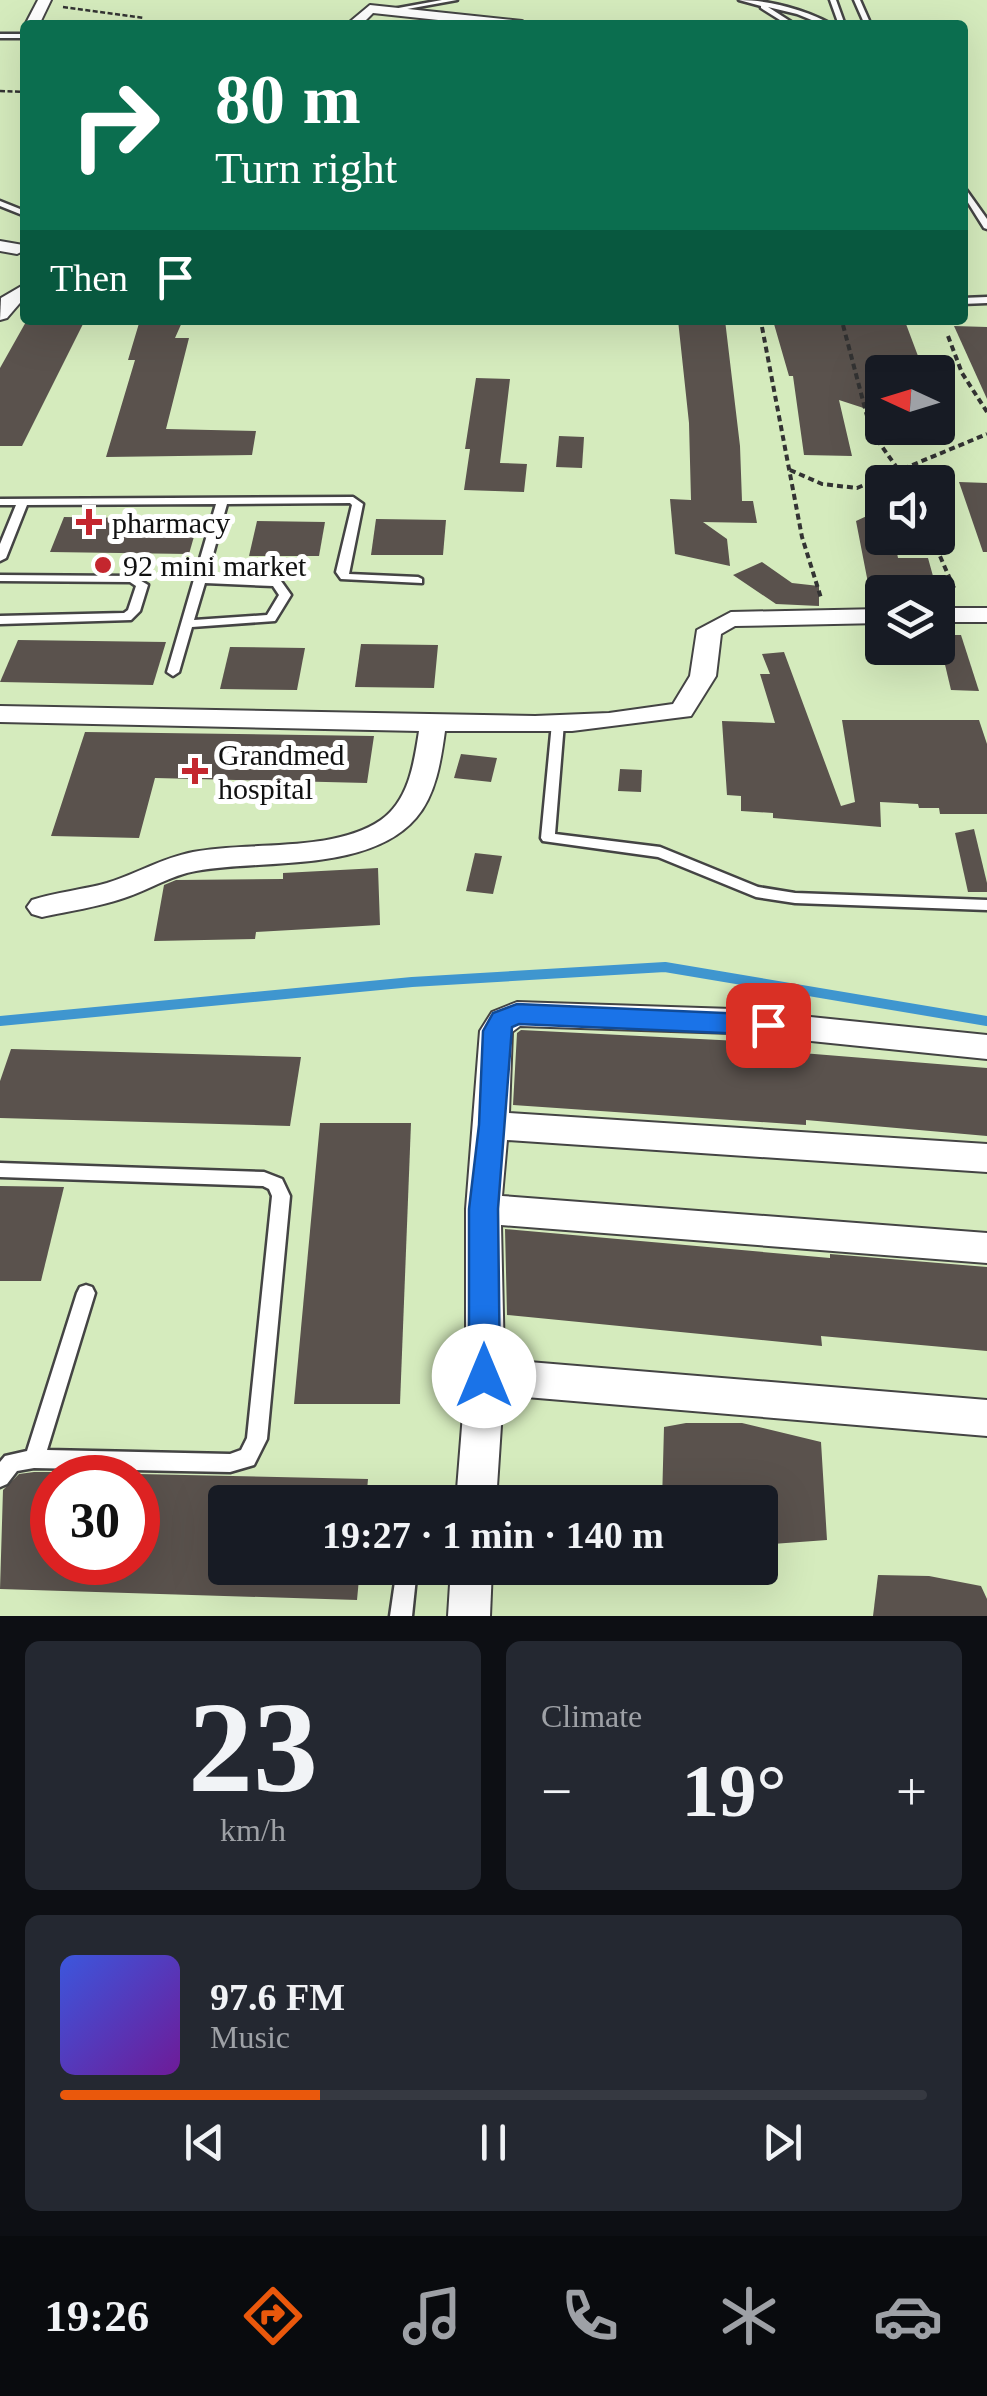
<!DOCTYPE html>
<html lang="en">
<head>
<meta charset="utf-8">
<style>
  :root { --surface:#171b24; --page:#242831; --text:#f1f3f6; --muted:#9ea1a6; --line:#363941; --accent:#ea580c }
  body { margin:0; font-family:Georgia,serif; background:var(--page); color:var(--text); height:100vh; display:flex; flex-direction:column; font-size:38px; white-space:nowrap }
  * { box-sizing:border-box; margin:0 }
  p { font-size:32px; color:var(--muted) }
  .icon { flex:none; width:55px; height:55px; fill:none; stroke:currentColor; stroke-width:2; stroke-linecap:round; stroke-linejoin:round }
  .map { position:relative; height:1616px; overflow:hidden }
  .details { display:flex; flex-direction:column; gap:25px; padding:25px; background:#0d0f14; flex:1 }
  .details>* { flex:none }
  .hud { position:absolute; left:20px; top:20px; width:948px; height:305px; border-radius:10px; box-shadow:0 10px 40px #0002; background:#0b6e4f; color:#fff; overflow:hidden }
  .needle { width:65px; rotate:274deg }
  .controls { position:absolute; left:865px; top:355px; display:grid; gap:20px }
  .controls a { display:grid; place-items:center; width:90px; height:90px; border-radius:10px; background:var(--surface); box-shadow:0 10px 40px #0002; font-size:50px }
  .speed { position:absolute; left:30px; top:1455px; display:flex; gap:20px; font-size:50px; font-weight:700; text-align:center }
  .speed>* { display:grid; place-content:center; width:130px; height:130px; border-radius:50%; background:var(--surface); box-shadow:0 10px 40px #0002; line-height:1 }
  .speed .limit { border:15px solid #d22; background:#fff; color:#111 }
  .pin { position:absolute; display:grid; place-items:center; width:85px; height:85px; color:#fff; margin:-42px; border-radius:20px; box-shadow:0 5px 15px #0006 }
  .me { position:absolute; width:110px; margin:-55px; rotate:0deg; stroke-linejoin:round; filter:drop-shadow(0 0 8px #0008) }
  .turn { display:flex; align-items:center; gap:35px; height:210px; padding:0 30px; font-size:45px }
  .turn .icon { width:130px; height:130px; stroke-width:2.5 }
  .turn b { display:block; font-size:70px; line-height:85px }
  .then { display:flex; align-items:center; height:95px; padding:0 30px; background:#0003; gap:20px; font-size:38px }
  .big { font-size:75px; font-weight:600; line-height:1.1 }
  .details .tile { flex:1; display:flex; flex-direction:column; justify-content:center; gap:15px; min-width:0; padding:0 35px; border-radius:15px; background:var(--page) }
  .details .dial { align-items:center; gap:0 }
  .dial b { font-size:130px; line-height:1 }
  .song { display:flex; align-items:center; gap:30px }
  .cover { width:120px; height:120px; border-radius:15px; background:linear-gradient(135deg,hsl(230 70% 55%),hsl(280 70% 35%)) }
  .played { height:10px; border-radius:5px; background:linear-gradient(90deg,var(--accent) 30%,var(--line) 30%) }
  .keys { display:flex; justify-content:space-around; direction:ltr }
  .heat { display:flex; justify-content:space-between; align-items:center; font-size:55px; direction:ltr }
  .details .tiles { flex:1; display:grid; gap:25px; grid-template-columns:1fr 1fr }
  .tile:last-child { grid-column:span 2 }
  .trip { position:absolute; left:208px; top:1485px; width:570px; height:100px; border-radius:10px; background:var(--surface); box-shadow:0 10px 40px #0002; font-weight:600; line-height:100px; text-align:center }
  .menu { display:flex; height:160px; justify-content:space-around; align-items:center; background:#090b0e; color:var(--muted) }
  .menu .icon { width:70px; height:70px }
  .menu .current { color:var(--accent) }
  .menu b { font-size:45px; color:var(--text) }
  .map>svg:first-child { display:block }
  .green { fill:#d5ebbd; fill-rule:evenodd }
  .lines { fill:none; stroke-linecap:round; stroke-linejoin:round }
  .stream { stroke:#3f96cf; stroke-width:10 }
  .building { fill:#5a524d }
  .lane-casing { stroke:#444; stroke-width:5 }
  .street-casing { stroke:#444; stroke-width:4 }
  .path-far1 { stroke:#333; stroke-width:2.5; stroke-dasharray:5 2.5; stroke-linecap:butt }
  .path { stroke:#333; stroke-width:4; stroke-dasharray:6 4; stroke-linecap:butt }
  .lane { fill:#fff; fill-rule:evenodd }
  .street { fill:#fff; fill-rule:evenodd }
  .route { fill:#1a73e8; stroke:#114b97; stroke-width:2.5 }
  .poi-dot { fill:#c4262e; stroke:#fff; stroke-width:4 }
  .labels { text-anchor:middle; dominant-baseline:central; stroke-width:10; stroke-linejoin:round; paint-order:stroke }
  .poi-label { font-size:30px; fill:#111; stroke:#fff; text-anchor:start }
</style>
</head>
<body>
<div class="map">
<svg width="987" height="1616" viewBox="0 0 987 1616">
  <rect width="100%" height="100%" fill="#fffdf5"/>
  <path class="green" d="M0,0H987V1616H0ZM25,25H962V320H25ZM882,372H938V428H882ZM882,482H938V538H882ZM882,592H938V648H882ZM52,1478H138V1562H52ZM225,1502H760V1568H225Z"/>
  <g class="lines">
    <polyline class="stream" points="0,1021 412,982 665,967 987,1021"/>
  </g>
  <g class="building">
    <polygon points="27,320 85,320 22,446 0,446 0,368"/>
    <polygon points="140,320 183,320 175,338 189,338 166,429 256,431 252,455 106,457 135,360 128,360"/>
    <polygon points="678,320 725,320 740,446 742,501 753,501 757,523 703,522 727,539 730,566 675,554 670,499 691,500 689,423"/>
    <polygon points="774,324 906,324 924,372 882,372 882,414 839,400 852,456 804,455 793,376 789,376"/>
    <polygon points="954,326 987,327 987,399"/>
    <polygon points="476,378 510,379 500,463 527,464 524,492 464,490 470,449 465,449"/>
    <polygon points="559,436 584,437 582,468 556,467"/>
    <polygon points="959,482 987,483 987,552 983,552"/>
    <polygon points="882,509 882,538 894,538 898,558 928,558 936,587 881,588 881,584 868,583 856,521"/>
    <polygon points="64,517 199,519 189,554 50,552"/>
    <polygon points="376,519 446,520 443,555 371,555"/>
    <polygon points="257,521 325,522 319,556 249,556"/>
    <polygon points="762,562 792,583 819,586 819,606 776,604 733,575"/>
    <polygon points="938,635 961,635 979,691 951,690"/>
    <polygon points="18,640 166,642 153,685 0,682"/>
    <polygon points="361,644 438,645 434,688 355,687"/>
    <polygon points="230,647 305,648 297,690 220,689"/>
    <polygon points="784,652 841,806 855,802 842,720 979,720 987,744 987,814 940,814 939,808 919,808 918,804 880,802 881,827 773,818 773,813 741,811 741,796 727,795 722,721 775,723 760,674 770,674 762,654"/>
    <polygon points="85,732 374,736 367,783 155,778 139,838 51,836"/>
    <polygon points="461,754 497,758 491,782 454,778"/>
    <polygon points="620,769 642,770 641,792 618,791"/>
    <polygon points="974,829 987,883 987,892 968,892 955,833"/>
    <polygon points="475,853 502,856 493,894 466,891"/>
    <polygon points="378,868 380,925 256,932 255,939 154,941 164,885 176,880 283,879 283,873"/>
    <polygon points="521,1030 801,1044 802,1053 987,1068 987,1136 806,1120 806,1125 513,1105 517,1033"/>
    <polygon points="11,1049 301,1057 290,1126 0,1118 0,1081"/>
    <polygon points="320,1123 411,1123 400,1404 294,1404"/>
    <polygon points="0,1186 64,1187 41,1281 0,1281"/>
    <polygon points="505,1229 830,1258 830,1254 987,1267 987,1351 821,1336 822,1346 507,1315"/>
    <polygon points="686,1423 742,1423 821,1442 827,1540 760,1545 760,1502 662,1502 664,1427"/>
    <polygon points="34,1472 52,1472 52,1562 138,1562 138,1474 368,1479 366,1502 225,1502 225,1568 360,1568 357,1600 0,1589 3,1490 19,1474"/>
    <polygon points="878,1575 929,1576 981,1586 987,1599 987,1616 873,1616"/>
  </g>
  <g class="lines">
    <g class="lane-casing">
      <g id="lane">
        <polygon points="442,0 457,0 385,13 382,11"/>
        <path d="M739,0C770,0 806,10 833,25H824L797,14L768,7L796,25H788L761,8V6Z"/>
        <polygon points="830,0 836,0 845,25 839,25"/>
        <polygon points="854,0 860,0 871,25 865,25"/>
        <rect x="0" y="34" width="25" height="4"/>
        <polygon points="962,184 987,219 987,229 984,228 962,193"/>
        <polygon points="0,201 25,211 25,216 0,206"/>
        <polygon points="987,297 987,303 962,304 962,298"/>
        <path d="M353,497L363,504L349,574L418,577L422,579V583L341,579L336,572L352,505L350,503L227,504L207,576L277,579L281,581L291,595L275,621L192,627L179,672L173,676L167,672L216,504L27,505L6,558L0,561V544L16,505H0V499ZM205,583L273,586L279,595L267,615L194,620Z"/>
        <polygon points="0,575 133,576 148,585 140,611 131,620 0,624 0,616 124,613 128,610 136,586 130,582 0,581"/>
        <polygon points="558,719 564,723 555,834 660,847 758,887 795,893 987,900 987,910 795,903 756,897 658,857 543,841 541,838 552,723"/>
        <polygon points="0,1163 264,1172 282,1179 290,1196 267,1439 254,1465 230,1472 34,1468 17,1471 7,1484 0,1487 0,1462 5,1456 27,1451 77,1293 80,1287 86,1285 92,1287 95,1293 47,1450 230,1454 241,1450 247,1438 272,1196 269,1189 263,1186 0,1177"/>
        <polygon points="397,1568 417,1568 412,1616 390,1616"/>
      </g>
    </g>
    <g class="street-casing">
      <g id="street">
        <polygon points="38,0 51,0 39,25 25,25"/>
        <polygon points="370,5 522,21 529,25 485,25 373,13 361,25 346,25"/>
        <polygon points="0,241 23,245 25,250 17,254 0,251"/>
        <polygon points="25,284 25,297 7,318 0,320 1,298"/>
        <rect x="938" y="608" width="49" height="14"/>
        <path d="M882,609V623L735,626L721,634L716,676L691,716L572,731H445C441,760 436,795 416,818C369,873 262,859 196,871C171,875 149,890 124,898C97,907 70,911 42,917L32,914L27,907L32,900C56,892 82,890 107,883C136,874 162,858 193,852C249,841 333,853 381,820C409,800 414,763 419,731L0,722V706L535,716L609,713L673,704L690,676L697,630L731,612Z"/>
        <polygon points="517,1002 732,1009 987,1035 987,1059 732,1033 520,1026 512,1032 509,1113 987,1144 987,1172 507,1140 502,1196 987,1233 987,1263 501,1225 504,1360 987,1400 987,1436 503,1395 496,1502 456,1502 466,1376 466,1209 480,1031 492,1012"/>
        <polygon points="451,1568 492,1568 490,1616 448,1616"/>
      </g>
    </g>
    <g class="path-far1">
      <polyline points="63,7 144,18"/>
      <polyline points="0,91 25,92"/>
    </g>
    <g class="path">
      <polyline points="843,325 871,431 907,482"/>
      <polyline points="762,327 802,537 821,598"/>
      <polyline points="948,336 962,373 987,412"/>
      <polyline points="790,470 822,484 857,488 987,434"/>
      <polyline points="932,538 954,588"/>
    </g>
    <use href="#lane" class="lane"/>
    <use href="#street" class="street"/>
  </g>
  <polygon class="route" points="517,1004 768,1015 777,1018 781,1025 777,1032 768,1035 519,1024 512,1027 498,1209 500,1376 496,1386 484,1390 473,1386 469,1376 469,1209 479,1125 483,1031 493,1013"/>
  <g class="poi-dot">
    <path d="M84 507h10v10h10v10h-10v10h-10v-10h-10v-10h10z"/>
    <circle cx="103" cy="565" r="10"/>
    <path d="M190 756h10v10h10v10h-10v10h-10v-10h-10v-10h10z"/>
  </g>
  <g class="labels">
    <g class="poi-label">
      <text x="112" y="522">pharmacy</text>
      <text x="123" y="565">92 mini market</text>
      <text x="218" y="754">Grandmed<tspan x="218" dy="34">hospital</tspan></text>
    </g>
  </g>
</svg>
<div class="controls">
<a><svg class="needle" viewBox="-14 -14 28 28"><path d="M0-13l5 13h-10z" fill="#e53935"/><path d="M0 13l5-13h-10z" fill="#9ea1a6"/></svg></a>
<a><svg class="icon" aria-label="sound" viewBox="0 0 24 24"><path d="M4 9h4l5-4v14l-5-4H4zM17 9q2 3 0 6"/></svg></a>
<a><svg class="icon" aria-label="layers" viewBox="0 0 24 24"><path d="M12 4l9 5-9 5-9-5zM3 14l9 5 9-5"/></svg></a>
</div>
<div class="speed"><div class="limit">30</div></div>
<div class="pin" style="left:768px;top:1025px;background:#d93025"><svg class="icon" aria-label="arrive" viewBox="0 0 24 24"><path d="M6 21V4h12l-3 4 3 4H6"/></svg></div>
<svg class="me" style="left:484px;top:1376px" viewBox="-20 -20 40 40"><circle r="19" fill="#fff"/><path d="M0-13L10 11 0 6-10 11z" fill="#1a73e8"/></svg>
<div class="trip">19:27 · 1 min · 140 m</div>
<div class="hud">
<div class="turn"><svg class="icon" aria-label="right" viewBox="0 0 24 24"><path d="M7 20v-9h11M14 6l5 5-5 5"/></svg><div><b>80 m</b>Turn right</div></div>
<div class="then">Then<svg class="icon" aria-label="arrive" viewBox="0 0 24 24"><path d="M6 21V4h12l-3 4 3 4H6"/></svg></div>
</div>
</div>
<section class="details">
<div class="tiles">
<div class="tile dial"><b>23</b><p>km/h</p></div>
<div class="tile"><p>Climate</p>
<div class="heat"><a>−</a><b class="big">19°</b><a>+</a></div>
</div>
<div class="tile">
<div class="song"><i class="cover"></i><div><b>97.6 FM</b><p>Music</p></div></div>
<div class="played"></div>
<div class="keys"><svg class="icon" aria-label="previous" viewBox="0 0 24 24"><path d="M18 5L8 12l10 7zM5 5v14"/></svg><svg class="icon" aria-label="pause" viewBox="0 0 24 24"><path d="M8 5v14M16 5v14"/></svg><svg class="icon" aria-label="next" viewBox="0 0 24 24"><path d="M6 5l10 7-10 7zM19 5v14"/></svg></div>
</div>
</div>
</section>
<nav class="menu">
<b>19:26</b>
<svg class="icon current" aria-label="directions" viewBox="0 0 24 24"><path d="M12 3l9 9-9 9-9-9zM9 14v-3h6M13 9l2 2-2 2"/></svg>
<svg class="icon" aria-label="music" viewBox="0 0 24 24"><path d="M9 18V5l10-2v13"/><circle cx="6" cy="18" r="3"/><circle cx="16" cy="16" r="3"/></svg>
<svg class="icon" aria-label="phone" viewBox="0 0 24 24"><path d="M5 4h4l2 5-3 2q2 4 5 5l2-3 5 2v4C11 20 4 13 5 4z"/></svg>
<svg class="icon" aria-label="climate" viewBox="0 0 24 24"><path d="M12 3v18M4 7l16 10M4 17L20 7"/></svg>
<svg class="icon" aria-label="car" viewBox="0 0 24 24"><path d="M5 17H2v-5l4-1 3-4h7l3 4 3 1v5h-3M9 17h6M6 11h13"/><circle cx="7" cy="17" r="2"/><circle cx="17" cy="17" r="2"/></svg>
</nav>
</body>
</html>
